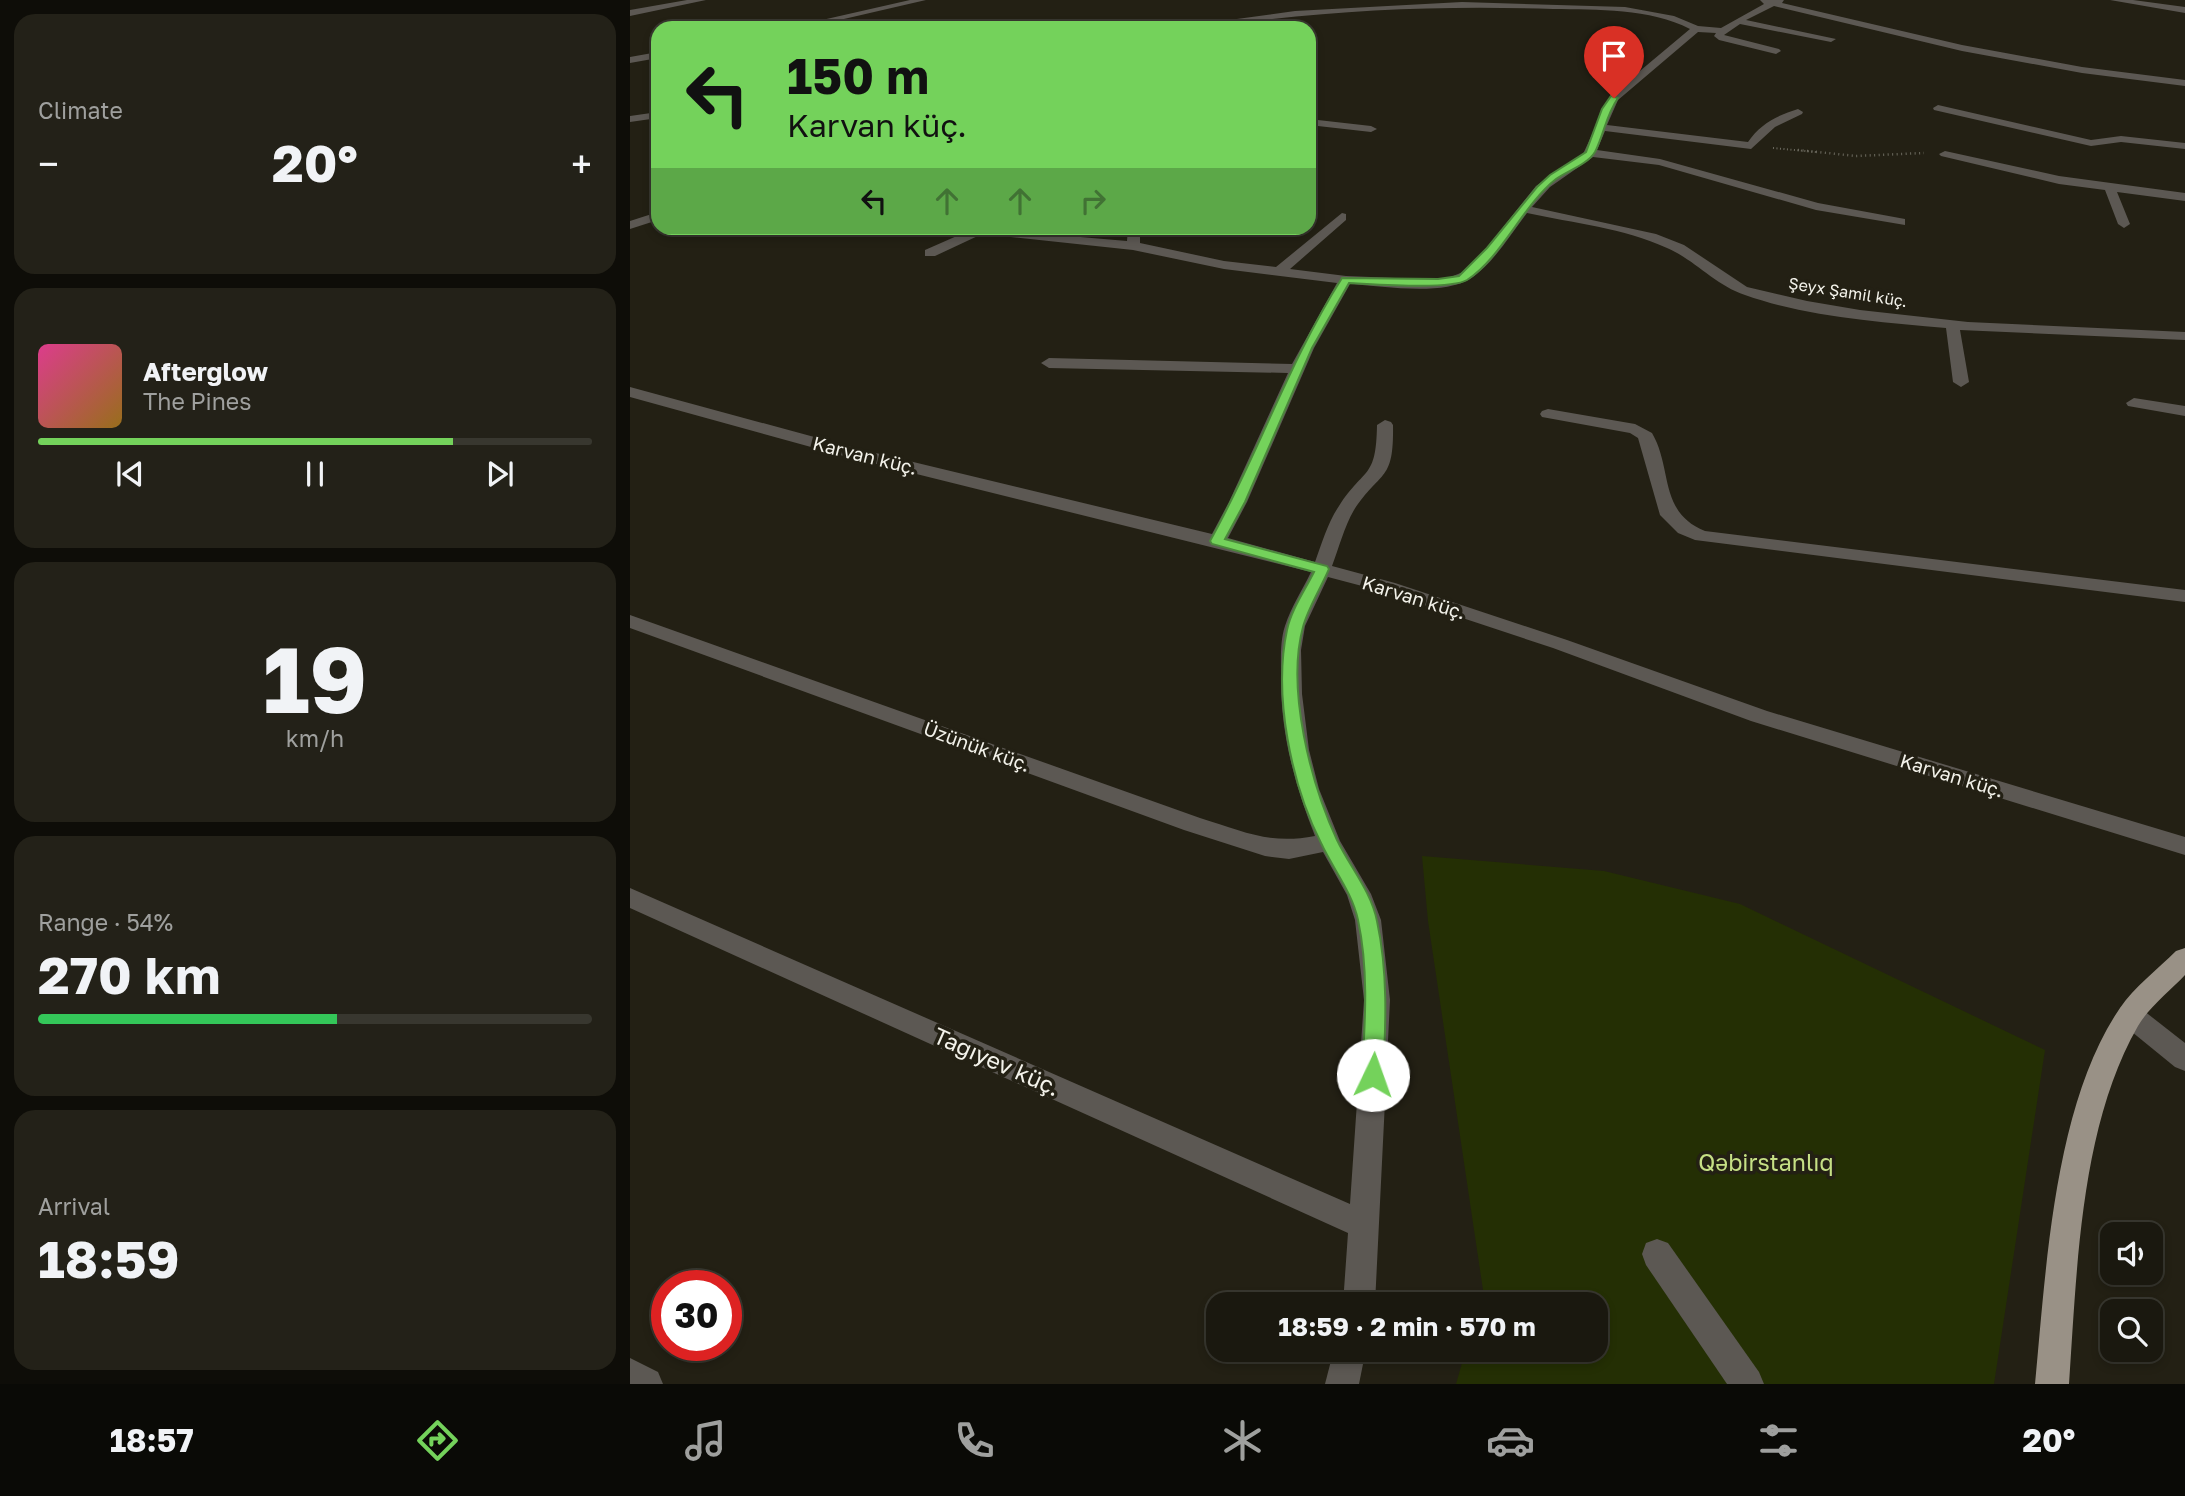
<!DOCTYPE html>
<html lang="en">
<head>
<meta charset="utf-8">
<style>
  :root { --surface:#1a180f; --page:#232118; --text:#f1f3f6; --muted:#9fa09e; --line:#38372f; --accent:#74d25b }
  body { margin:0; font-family:"Golos Text",sans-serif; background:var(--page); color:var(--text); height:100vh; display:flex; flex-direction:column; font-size:26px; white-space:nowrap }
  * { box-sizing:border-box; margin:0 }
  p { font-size:23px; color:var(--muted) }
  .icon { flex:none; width:38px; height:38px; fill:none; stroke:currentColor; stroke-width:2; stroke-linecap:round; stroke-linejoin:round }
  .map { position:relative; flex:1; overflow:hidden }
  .drawer { display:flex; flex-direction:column; gap:14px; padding:14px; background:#0e0d08; width:630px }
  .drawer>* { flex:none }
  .banner { position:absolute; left:21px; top:21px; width:665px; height:214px; border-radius:21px; box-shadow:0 4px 10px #0003,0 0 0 2px var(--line); background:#74d25b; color:#111; overflow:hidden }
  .tools { position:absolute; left:1470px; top:1222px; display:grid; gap:14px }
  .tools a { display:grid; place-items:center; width:63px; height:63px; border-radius:14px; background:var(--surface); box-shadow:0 4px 10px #0003,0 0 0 2px var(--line); font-size:35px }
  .speed { position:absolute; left:21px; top:1270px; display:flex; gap:14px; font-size:35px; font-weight:700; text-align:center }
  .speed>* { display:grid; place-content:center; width:91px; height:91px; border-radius:50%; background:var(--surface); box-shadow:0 4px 10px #0003,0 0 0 2px var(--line); line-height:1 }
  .speed .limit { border:10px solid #d22; background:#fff; color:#111 }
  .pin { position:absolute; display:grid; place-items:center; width:60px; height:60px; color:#fff; margin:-72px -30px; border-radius:50% 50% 50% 0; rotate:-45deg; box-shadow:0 0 7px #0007 }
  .pin .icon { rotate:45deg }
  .me { position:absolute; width:77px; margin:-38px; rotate:3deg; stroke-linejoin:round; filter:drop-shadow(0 0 5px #0008) }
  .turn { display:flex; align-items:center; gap:24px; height:147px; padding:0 21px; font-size:32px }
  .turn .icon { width:91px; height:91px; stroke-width:2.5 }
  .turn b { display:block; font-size:49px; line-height:60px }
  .lanes { display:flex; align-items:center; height:66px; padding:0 21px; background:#0003; justify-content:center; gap:35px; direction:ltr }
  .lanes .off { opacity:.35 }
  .big { font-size:52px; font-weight:700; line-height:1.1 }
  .drawer .card { flex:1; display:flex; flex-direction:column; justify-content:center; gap:10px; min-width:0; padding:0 24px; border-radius:21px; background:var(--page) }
  .drawer .dial { align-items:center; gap:0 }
  .dial b { font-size:91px; line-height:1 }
  .song { display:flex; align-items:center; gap:21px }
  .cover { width:84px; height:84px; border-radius:10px; background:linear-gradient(135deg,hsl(330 70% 55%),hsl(40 70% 35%)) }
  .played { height:7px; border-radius:4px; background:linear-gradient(90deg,var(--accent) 75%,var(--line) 75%) }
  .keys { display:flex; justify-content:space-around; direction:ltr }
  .heat { display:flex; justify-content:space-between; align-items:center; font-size:38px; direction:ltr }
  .charge { height:10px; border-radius:5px; background:linear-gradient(90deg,#34c759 54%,var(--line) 0) }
  .trip { position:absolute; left:576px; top:1292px; width:402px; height:70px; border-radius:21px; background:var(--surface); box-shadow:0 4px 10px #0003,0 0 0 2px var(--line); font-weight:700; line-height:70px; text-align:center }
  .tab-bar { display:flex; height:112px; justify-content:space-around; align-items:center; background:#0a0a06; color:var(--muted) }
  .tab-bar .icon { width:49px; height:49px }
  .tab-bar .current { color:var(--accent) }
  .tab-bar b { font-size:32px; color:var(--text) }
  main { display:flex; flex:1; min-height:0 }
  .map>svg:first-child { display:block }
  .green { fill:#242f04 }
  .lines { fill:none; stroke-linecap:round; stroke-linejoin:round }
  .path-far1 { stroke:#6c6a5f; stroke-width:2; stroke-dasharray:1 2.5; stroke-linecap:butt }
  .path { stroke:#6c6a5f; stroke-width:2.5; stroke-dasharray:1 3.5; stroke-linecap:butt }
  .minor { fill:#5c5853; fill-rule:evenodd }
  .major { fill:#999186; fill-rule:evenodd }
  .route { fill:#74d25b; stroke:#4b883b; stroke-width:2 }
  .labels { text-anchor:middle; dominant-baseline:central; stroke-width:7; stroke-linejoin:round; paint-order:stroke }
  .far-street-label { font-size:16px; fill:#f3f2ea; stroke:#232014 }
  .street-label { font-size:19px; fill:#f3f2ea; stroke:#232014 }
  .near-street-label { font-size:23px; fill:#f3f2ea; stroke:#232014 }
  .near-park-label { font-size:23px; fill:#c6e085; stroke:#232014 }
</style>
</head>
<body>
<main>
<section class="drawer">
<div class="card"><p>Climate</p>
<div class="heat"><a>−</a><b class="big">20°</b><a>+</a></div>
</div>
<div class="card">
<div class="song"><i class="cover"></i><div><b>Afterglow</b><p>The Pines</p></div></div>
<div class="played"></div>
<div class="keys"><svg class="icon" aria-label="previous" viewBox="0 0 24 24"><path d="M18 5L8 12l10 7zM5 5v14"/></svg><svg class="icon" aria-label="pause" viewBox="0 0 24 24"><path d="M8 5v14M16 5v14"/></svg><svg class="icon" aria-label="next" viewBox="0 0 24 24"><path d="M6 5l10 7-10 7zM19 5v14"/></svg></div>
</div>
<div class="card dial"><b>19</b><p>km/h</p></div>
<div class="card"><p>Range · 54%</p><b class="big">270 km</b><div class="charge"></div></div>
<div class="card"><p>Arrival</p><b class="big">18:59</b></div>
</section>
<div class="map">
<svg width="1555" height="1384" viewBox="0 0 1555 1384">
  <rect width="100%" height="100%" fill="#232014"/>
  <polygon class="green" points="792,856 974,871 1110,904 1415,1050 1364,1384 826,1384 836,1349 966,1349 966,1304 849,1304 853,1290 798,921"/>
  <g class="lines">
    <polyline class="path-far1" points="1143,148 1186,152"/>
    <polyline class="path" points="1168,150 1226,156 1294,153"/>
    <g class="minor">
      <polygon points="57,0 76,0 0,16 0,10"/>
      <polygon points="280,0 296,0 175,28 157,28"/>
      <path d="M1130,0H1154L1152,3L1332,45L1452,67L1555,80V86L1452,73L1332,51L1144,6L1116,20L1206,39L1201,42L1110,24L1094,35L1149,49L1151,51L1146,54L1089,40L1084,36L1086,33L1068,32L988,100L977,125L1118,142C1130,124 1148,115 1168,109L1173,112L1172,114L1145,127L1121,149L975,131L967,150L1030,159L1188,203L1275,219V225L1186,210L1029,165L963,157L920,187L902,207L1026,234L1054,245L1117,287L1177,301L1230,310L1338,322L1555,332V340L1330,330L1339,382L1331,387L1323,382L1316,328C1250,322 1177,317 1115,295C1085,285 1065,260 1037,248C994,228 943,223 897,213C880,235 863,264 840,279C812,296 752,286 720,284L684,348L617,502L598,538L685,562C692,543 698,522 709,506C735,466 746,480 747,425L755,420L761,422L763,425C764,483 751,469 724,510C714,527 709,548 702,566L765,583L937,640L1137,711L1555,837V855L1121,721L923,648L751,591L698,577L675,626L671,650L672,694L679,750L689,789L710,841L741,894L751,920L760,1000L745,1304H713L718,1233L0,908V888L720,1204L734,1000L725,920L717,895L693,852L659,859L635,856L554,830L0,628V615L570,818C613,831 639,845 685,836C664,783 650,731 651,674C651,658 650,641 655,626C661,607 673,589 681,572L210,455L0,397V387L221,447L582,534L599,502L658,373L419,368L411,363L419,358L662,364L707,283L594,269L503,250L352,234L305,256H295V250L345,228L497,241L498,228H510V243L594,261L646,267L712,213L716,214V220L660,269L716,276L790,279L818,278L833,272L855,250L906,186L953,154L980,96L1060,29C1020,8 967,10 923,9C807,5 691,10 576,28H553L555,26L665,11L832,2L995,7L1044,16L1068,26L1091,28L1134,4Z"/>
      <polygon points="1480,0 1503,0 1555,7 1555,13"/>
      <polygon points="28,52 28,58 0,63 0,57"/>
      <polygon points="1308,105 1461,140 1491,136 1555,143 1555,149 1491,142 1461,146 1304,110 1303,108"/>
      <polygon points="28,112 28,118 0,122 0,116"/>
      <polygon points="679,119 741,126 747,129 741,132 679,125"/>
      <polygon points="1315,151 1429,176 1555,193 1555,201 1487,192 1500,224 1494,228 1488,224 1475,190 1429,184 1311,156 1309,154"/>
      <polygon points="28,212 28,220 0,229 0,221"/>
      <polygon points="1504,398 1555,406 1555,416 1498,406 1496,403"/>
      <path d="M918,409L1005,424L1022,433C1043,469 1028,512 1075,531L1555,590V602L1065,540L1048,533L1030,515L1008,438L1000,433L912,417L910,414L912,411Z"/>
      <polygon points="1500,1004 1509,1007 1555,1043 1555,1071 1545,1067 1491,1023 1487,1015 1491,1007"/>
      <polygon points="1027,1239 1038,1243 1129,1372 1134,1384 1097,1384 1016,1265 1012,1254 1016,1243"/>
      <polygon points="704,1349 736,1349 729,1384 695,1384"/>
      <polygon points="0,1358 28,1372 33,1384 0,1384"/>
    </g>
    <path class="major" d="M1555,948V975C1540,991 1519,1007 1508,1026C1450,1127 1447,1270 1439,1384H1405C1416,1270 1424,1104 1490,1008C1504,987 1528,969 1546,951Z"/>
  </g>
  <path class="route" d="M981,96L988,98C976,115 974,134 965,152C958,164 937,171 926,179C893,205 872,257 837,280C820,290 743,284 719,283L682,348L615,502L595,539L697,566L699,569C691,588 678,608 673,627C656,689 681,784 707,840C720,867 741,891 747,921C758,972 756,1023 753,1075L750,1081L743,1084L735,1081L732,1075C735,1023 739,971 728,920C722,892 703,869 691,843C661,784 643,695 657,630C661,610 675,590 684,572L582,544L580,541C628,455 659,361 712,278L808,279L829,276L857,248L907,187L920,175L956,152L972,109Z"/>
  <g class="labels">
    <g class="far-street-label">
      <text transform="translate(1218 292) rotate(9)">Şeyx Şamil küç.</text>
    </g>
    <g class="street-label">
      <text transform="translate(235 455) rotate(14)">Karvan küç.</text>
      <text transform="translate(784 597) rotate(17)">Karvan küç.</text>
      <text transform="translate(347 746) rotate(20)">Üzünük küç.</text>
      <text transform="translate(1322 775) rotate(17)">Karvan küç.</text>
    </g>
    <g class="near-street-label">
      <text transform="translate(367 1061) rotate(24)">Tağıyev küç.</text>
    </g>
    <g class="near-park-label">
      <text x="1136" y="1162">Qəbirstanlıq</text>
    </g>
  </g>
</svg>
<div class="tools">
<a><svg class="icon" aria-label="sound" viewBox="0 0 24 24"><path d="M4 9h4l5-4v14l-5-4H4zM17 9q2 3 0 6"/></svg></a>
<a><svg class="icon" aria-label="search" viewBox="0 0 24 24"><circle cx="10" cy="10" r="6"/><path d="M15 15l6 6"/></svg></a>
</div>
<div class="speed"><div class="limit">30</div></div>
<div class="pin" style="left:984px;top:98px;background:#d93025"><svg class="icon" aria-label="arrive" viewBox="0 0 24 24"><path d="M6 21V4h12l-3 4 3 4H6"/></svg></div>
<svg class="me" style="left:743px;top:1075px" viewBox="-20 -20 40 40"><circle r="19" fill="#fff"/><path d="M0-13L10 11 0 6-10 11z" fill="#74d25b"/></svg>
<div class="trip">18:59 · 2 min · 570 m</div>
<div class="banner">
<div class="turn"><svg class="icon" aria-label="left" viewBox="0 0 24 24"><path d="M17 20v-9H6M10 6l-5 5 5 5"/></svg><div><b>150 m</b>Karvan küç.</div></div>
<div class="lanes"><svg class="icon" aria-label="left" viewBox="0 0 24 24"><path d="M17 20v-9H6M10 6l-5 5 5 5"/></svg><svg class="icon off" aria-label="ahead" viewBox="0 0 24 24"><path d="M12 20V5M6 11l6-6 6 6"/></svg><svg class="icon off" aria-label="ahead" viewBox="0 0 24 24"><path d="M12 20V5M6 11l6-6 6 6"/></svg><svg class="icon off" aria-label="right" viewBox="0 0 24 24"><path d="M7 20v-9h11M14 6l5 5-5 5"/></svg></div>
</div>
</div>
</main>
<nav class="tab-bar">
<b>18:57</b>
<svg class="icon current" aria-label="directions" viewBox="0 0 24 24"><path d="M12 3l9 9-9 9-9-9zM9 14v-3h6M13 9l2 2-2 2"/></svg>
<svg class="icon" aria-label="music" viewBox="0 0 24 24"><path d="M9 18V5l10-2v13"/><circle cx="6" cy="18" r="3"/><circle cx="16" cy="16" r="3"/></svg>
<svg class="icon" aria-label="phone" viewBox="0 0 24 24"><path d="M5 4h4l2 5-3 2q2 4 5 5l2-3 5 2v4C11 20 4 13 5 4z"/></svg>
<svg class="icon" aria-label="climate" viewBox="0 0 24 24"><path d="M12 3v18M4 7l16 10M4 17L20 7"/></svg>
<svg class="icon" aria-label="car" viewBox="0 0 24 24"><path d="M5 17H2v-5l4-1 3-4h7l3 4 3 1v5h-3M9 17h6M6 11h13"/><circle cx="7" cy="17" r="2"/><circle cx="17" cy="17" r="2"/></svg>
<svg class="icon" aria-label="filters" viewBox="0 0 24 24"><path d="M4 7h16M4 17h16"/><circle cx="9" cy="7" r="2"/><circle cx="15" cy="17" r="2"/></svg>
<b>20°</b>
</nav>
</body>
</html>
